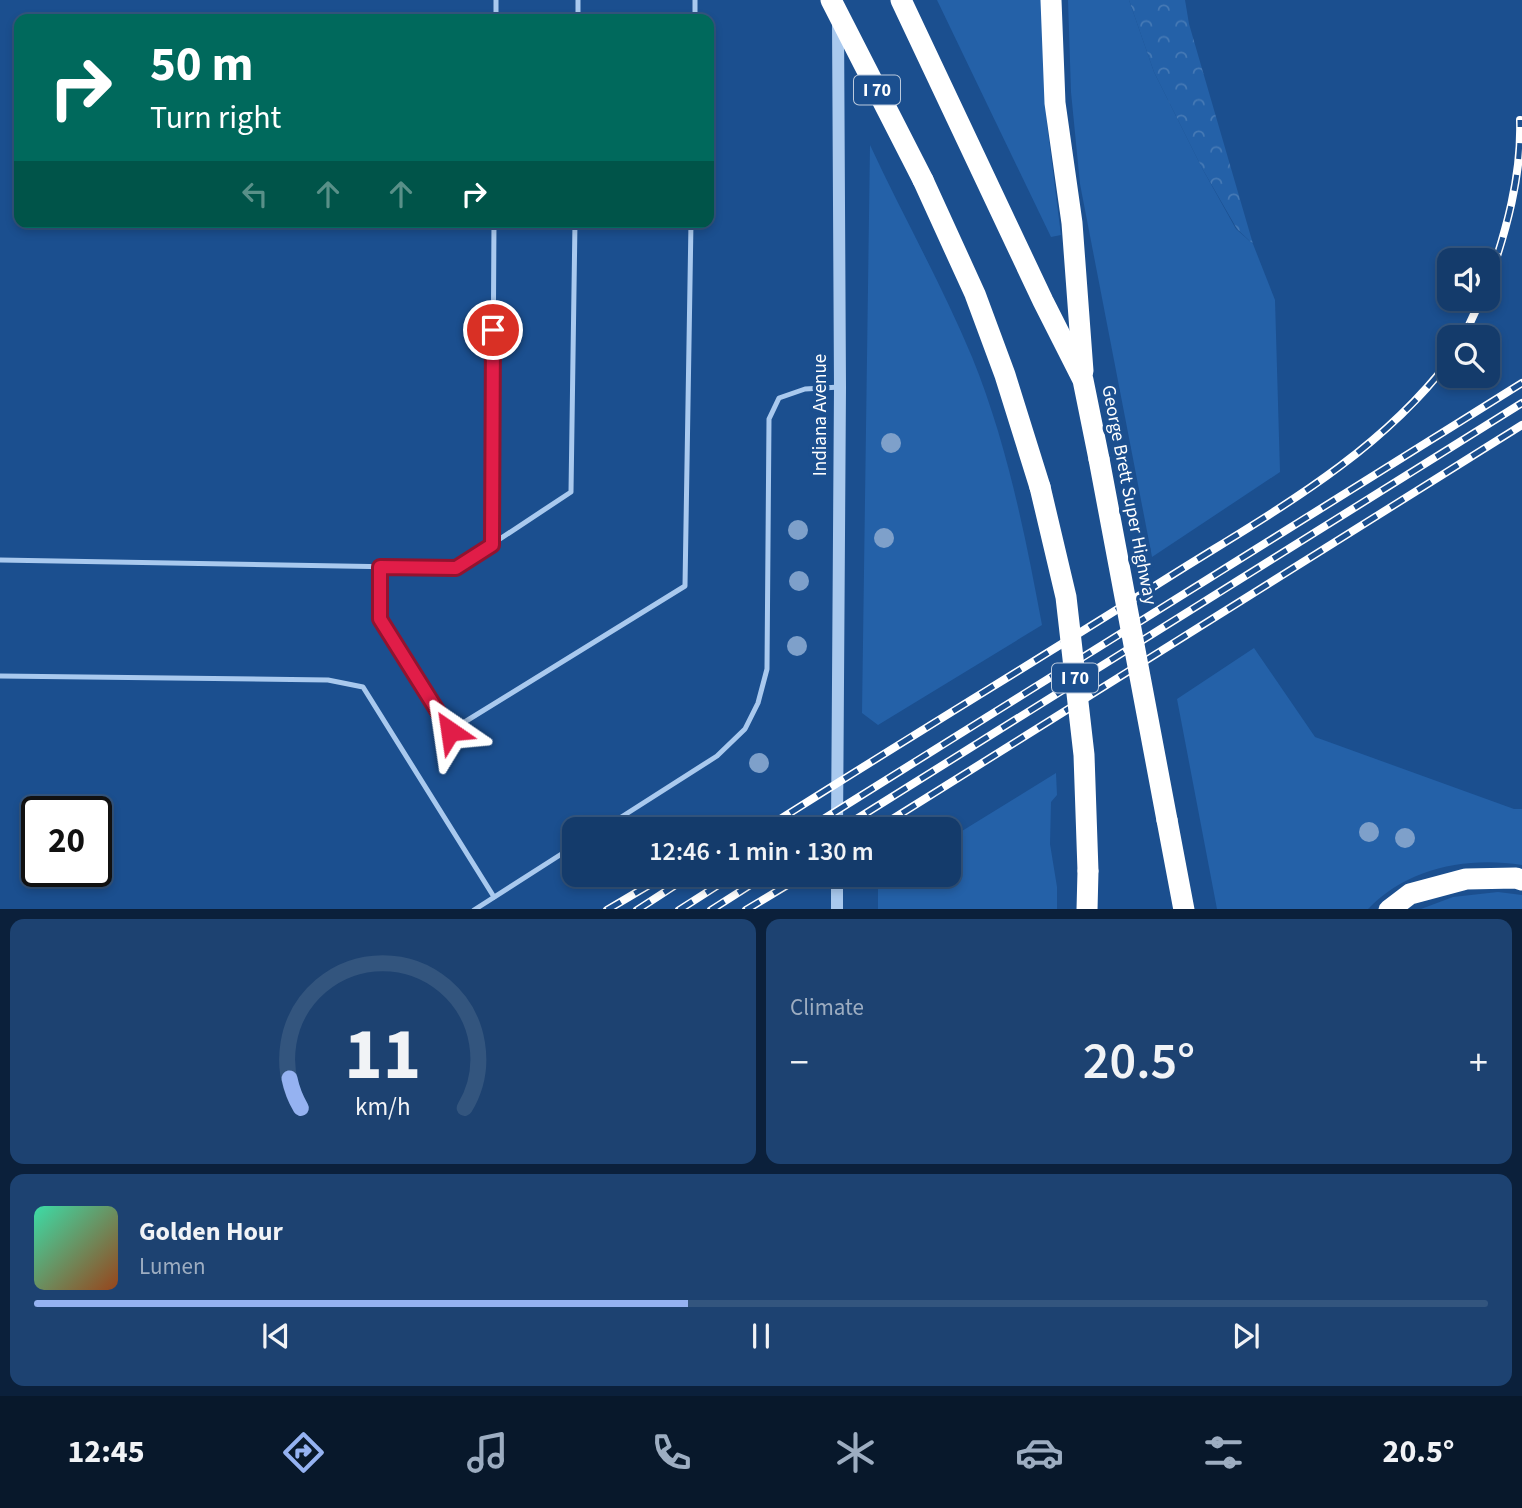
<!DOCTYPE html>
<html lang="en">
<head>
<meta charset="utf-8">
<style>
  :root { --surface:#143b6b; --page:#1d4271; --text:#f1f3f6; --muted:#9dadc1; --line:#33557e; --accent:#95b2f1 }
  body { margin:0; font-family:"Source Sans 3",sans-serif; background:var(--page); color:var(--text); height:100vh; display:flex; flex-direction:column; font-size:26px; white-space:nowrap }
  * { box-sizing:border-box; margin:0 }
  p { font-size:23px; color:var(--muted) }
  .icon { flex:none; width:38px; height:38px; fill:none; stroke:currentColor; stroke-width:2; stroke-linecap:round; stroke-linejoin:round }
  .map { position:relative; height:909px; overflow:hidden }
  .side { display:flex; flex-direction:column; gap:10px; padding:10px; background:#0b203b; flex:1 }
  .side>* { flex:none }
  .hud { position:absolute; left:14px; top:14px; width:700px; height:214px; border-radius:14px; box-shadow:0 4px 10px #0003,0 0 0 2px var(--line); background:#00695c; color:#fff; overflow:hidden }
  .fabs { position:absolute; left:1437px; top:248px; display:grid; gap:14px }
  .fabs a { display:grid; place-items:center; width:63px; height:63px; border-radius:14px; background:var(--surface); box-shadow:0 4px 10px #0003,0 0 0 2px var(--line); font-size:35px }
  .speed { position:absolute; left:21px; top:796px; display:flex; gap:14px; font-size:35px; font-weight:700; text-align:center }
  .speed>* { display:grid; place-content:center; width:91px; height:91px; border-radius:50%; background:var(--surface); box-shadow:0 4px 10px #0003,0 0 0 2px var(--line); line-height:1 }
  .speed .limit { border:4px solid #111; border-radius:10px; background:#fff; color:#111 }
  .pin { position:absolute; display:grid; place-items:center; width:60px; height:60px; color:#fff; margin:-30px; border:4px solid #fff; border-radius:50%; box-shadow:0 2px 7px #0007 }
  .me { position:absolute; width:77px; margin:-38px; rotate:328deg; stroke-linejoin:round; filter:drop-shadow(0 0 5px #0008) }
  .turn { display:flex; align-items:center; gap:24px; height:147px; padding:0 21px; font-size:32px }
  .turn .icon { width:91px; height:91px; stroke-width:2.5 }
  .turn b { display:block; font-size:49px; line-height:60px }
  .lanes { display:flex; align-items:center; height:66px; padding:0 21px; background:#0003; justify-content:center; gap:35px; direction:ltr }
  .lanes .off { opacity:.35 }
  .big { font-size:52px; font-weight:600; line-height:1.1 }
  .side .card { flex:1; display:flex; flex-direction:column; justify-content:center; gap:10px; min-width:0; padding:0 24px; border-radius:14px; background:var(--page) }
  .side .dial { align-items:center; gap:0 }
  .dial svg { height:182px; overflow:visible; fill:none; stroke:var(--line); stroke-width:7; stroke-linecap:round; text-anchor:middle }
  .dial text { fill:var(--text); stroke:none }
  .song { display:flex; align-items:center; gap:21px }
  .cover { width:84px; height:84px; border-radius:10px; background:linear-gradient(135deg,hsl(160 70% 55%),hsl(20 70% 35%)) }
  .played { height:7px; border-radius:4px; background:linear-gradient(90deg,var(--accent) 45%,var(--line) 45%) }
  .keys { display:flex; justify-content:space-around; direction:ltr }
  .heat { display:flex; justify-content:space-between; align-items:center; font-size:38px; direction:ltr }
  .side .tiles { flex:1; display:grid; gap:10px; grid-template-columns:1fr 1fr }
  .card:last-child { grid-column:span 2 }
  .trip { position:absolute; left:562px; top:817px; width:399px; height:70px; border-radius:14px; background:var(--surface); box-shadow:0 4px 10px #0003,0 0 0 2px var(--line); font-weight:600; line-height:70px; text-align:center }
  .tabs { display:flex; height:112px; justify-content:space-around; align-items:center; background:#08182b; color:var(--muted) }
  .tabs .icon { width:49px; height:49px }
  .tabs .active { color:var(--accent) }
  .tabs b { font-size:32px; color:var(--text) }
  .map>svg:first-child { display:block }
  .grass { fill:#2461a8 }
  .forest { fill:url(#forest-crowns) }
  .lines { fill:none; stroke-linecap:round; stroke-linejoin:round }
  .service { stroke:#a9c9ee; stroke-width:5 }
  .tertiary { stroke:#a9c9ee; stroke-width:12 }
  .motorway { stroke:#fff; stroke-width:21 }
  .rail-casing { stroke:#fff; stroke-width:8 }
  .rail { stroke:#1b4f8f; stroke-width:5; stroke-dasharray:16; stroke-linecap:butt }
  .motorway-bridge { stroke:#fff; stroke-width:21 }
  .tree { fill:#7ea0ca }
  .route-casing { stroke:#92132f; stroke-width:18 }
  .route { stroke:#e11d48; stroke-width:12 }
  .labels { text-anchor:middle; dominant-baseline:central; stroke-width:7; stroke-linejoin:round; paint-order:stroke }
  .shield { fill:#1b4f8f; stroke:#bbcadd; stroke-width:2 }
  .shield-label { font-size:18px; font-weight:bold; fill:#fff }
  .street-label { font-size:19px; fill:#fff; stroke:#1b4f8f }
</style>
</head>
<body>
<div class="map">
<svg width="1522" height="910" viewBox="0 0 1522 910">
  <defs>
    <pattern id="forest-crowns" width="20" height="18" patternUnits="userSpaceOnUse" patternTransform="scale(1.75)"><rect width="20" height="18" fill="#2461a8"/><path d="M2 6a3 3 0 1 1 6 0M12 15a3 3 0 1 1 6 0" fill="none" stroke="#4579b5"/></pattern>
  </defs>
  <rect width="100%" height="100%" fill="#1b4f8f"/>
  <g class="grass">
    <polygon points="937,0 1043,0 1047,124 1061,235 1051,237"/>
    <polygon points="1068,0 1129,0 1154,72 1202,168 1236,229 1253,244 1275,300 1280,472 1152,557 1080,184 1071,92"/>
    <path d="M870,145C903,216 942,285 972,357C1007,443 1025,534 1042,625L878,725L862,713Z"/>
    <path d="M1254,648L1315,737L1514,809H1522V865C1467,856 1407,868 1368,909H1217L1177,699Z"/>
    <polygon points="1056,773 1057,795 1051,802 1050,844 1057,887 1057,909 878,909 878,882 890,875 948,875 949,839"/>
    <polygon points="1498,892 1522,895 1522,909 1421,909 1453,897"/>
  </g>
  <polygon class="forest" points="1129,0 1185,0 1189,24 1253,244 1237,229 1202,168 1154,72"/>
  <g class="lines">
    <g class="service">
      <polyline points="496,19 496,0"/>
      <polyline points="578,19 578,0"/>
      <polyline points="695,19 695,0"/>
      <polyline points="492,545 494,222"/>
      <polyline points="0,560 456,568 571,492 575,222"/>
      <polyline points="380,567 380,619 450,731 685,586 691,222"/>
      <polyline points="0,676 328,680 363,687 494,897"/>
      <polyline points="601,830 717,756 745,729 758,703 767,669 769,419 779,398 805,389 840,387"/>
      <polyline points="474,910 574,846"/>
    </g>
    <g class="tertiary">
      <polyline points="837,830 840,387 838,21"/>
      <polyline points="837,910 837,875"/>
    </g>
    <g class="motorway">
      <polyline points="901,0 1043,301 1083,380 1099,459"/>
      <polyline points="1051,0 1055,103 1072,223 1083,371"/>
      <polyline points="923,180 975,294 1005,375 1040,487"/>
      <polyline points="1167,820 1184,910"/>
      <polyline points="1087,910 1088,871"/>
      <polyline points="1389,910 1410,894 1466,879 1516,878 1522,880"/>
    </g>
    <g class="rail-casing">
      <g id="rail">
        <path d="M1488,283C1506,232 1522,175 1520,120"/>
        <polyline points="1463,338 1481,299"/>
        <path d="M763,830C898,744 1034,662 1169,577C1269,514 1376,457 1449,361"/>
        <polyline points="806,830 1522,383"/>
        <polyline points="839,830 1522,403"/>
        <polyline points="875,830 1522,425"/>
        <polyline points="607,910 666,875"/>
        <polyline points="637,910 691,875"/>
        <polyline points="679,910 734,875"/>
        <polyline points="711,910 766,875"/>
        <polyline points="746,910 804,875"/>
      </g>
    </g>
    <use href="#rail" class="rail"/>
    <g class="motorway-bridge">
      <polyline points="831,0 923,180"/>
      <polyline points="1099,459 1167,820"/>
      <polyline points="1040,487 1066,597 1084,755 1088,871"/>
    </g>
  </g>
  <g class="tree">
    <circle cx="891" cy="443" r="10"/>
    <circle cx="798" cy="530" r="10"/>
    <circle cx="884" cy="538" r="10"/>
    <circle cx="799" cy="581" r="10"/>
    <circle cx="797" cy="646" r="10"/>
    <circle cx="759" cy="763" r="10"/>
    <circle cx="1369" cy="832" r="10"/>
    <circle cx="1405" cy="838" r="10"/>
  </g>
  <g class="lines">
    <g class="route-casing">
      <polyline id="route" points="450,731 380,619 380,567 456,568 492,545 493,330"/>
    </g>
    <use href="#route" class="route"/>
  </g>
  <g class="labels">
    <g class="shield">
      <rect x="854" y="75.5" width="46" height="29" rx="5"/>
      <rect x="1052" y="663.5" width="46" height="29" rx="5"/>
    </g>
    <g class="shield-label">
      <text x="877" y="90">I 70</text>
      <text x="1075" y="678">I 70</text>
    </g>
    <g class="street-label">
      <text transform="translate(820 415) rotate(-90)">Indiana Avenue</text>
      <text transform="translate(1129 495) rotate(79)">George Brett Super Highway</text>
    </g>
  </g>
</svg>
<div class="fabs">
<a><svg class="icon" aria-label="sound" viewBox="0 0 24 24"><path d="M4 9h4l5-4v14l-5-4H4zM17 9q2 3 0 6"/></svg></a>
<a><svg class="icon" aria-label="search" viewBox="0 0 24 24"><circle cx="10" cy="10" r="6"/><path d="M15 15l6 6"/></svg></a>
</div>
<div class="speed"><div class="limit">20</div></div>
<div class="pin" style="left:493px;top:330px;background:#d93025"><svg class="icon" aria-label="arrive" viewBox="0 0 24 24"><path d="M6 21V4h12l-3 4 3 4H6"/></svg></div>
<svg class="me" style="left:450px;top:731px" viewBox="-20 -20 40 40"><path d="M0-17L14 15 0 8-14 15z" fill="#e11d48" stroke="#fff" stroke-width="4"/></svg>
<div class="trip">12:46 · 1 min · 130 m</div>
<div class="hud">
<div class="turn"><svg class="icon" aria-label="right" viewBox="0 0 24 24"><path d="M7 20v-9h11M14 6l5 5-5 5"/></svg><div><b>50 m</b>Turn right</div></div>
<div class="lanes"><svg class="icon off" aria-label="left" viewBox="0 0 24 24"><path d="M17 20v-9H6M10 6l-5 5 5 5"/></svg><svg class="icon off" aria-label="ahead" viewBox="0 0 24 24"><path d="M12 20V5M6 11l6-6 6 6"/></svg><svg class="icon off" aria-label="ahead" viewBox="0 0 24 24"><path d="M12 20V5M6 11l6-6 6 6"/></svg><svg class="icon" aria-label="right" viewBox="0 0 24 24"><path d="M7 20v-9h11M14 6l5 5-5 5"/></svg></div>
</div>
</div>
<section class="side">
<div class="tiles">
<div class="card dial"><svg viewBox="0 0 100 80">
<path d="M14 69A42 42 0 1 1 86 69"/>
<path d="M14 69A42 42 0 0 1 9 56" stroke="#95b2f1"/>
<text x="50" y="56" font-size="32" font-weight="700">11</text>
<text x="50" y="72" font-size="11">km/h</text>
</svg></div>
<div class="card"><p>Climate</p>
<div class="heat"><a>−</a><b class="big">20.5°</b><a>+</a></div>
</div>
<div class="card">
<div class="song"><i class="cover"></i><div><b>Golden Hour</b><p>Lumen</p></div></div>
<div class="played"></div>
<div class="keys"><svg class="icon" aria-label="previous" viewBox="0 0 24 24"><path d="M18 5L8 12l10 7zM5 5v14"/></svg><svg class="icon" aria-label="pause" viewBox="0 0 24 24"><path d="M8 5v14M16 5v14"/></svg><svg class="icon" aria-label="next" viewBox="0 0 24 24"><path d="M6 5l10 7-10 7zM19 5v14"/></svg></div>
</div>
</div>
</section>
<nav class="tabs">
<b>12:45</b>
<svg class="icon active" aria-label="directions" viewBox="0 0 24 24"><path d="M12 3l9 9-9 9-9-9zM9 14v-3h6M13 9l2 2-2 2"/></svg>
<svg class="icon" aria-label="music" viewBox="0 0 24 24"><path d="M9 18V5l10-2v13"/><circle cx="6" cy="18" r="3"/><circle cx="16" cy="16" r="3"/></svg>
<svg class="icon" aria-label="phone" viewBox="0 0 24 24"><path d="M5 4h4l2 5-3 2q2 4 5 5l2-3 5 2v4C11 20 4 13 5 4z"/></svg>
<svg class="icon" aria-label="climate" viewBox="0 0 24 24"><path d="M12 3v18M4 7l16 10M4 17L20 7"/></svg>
<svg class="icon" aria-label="car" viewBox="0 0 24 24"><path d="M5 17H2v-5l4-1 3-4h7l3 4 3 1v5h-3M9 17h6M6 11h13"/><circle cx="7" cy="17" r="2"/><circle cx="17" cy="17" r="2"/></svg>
<svg class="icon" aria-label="filters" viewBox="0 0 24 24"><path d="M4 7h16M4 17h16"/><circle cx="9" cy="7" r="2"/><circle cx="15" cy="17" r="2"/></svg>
<b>20.5°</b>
</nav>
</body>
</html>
